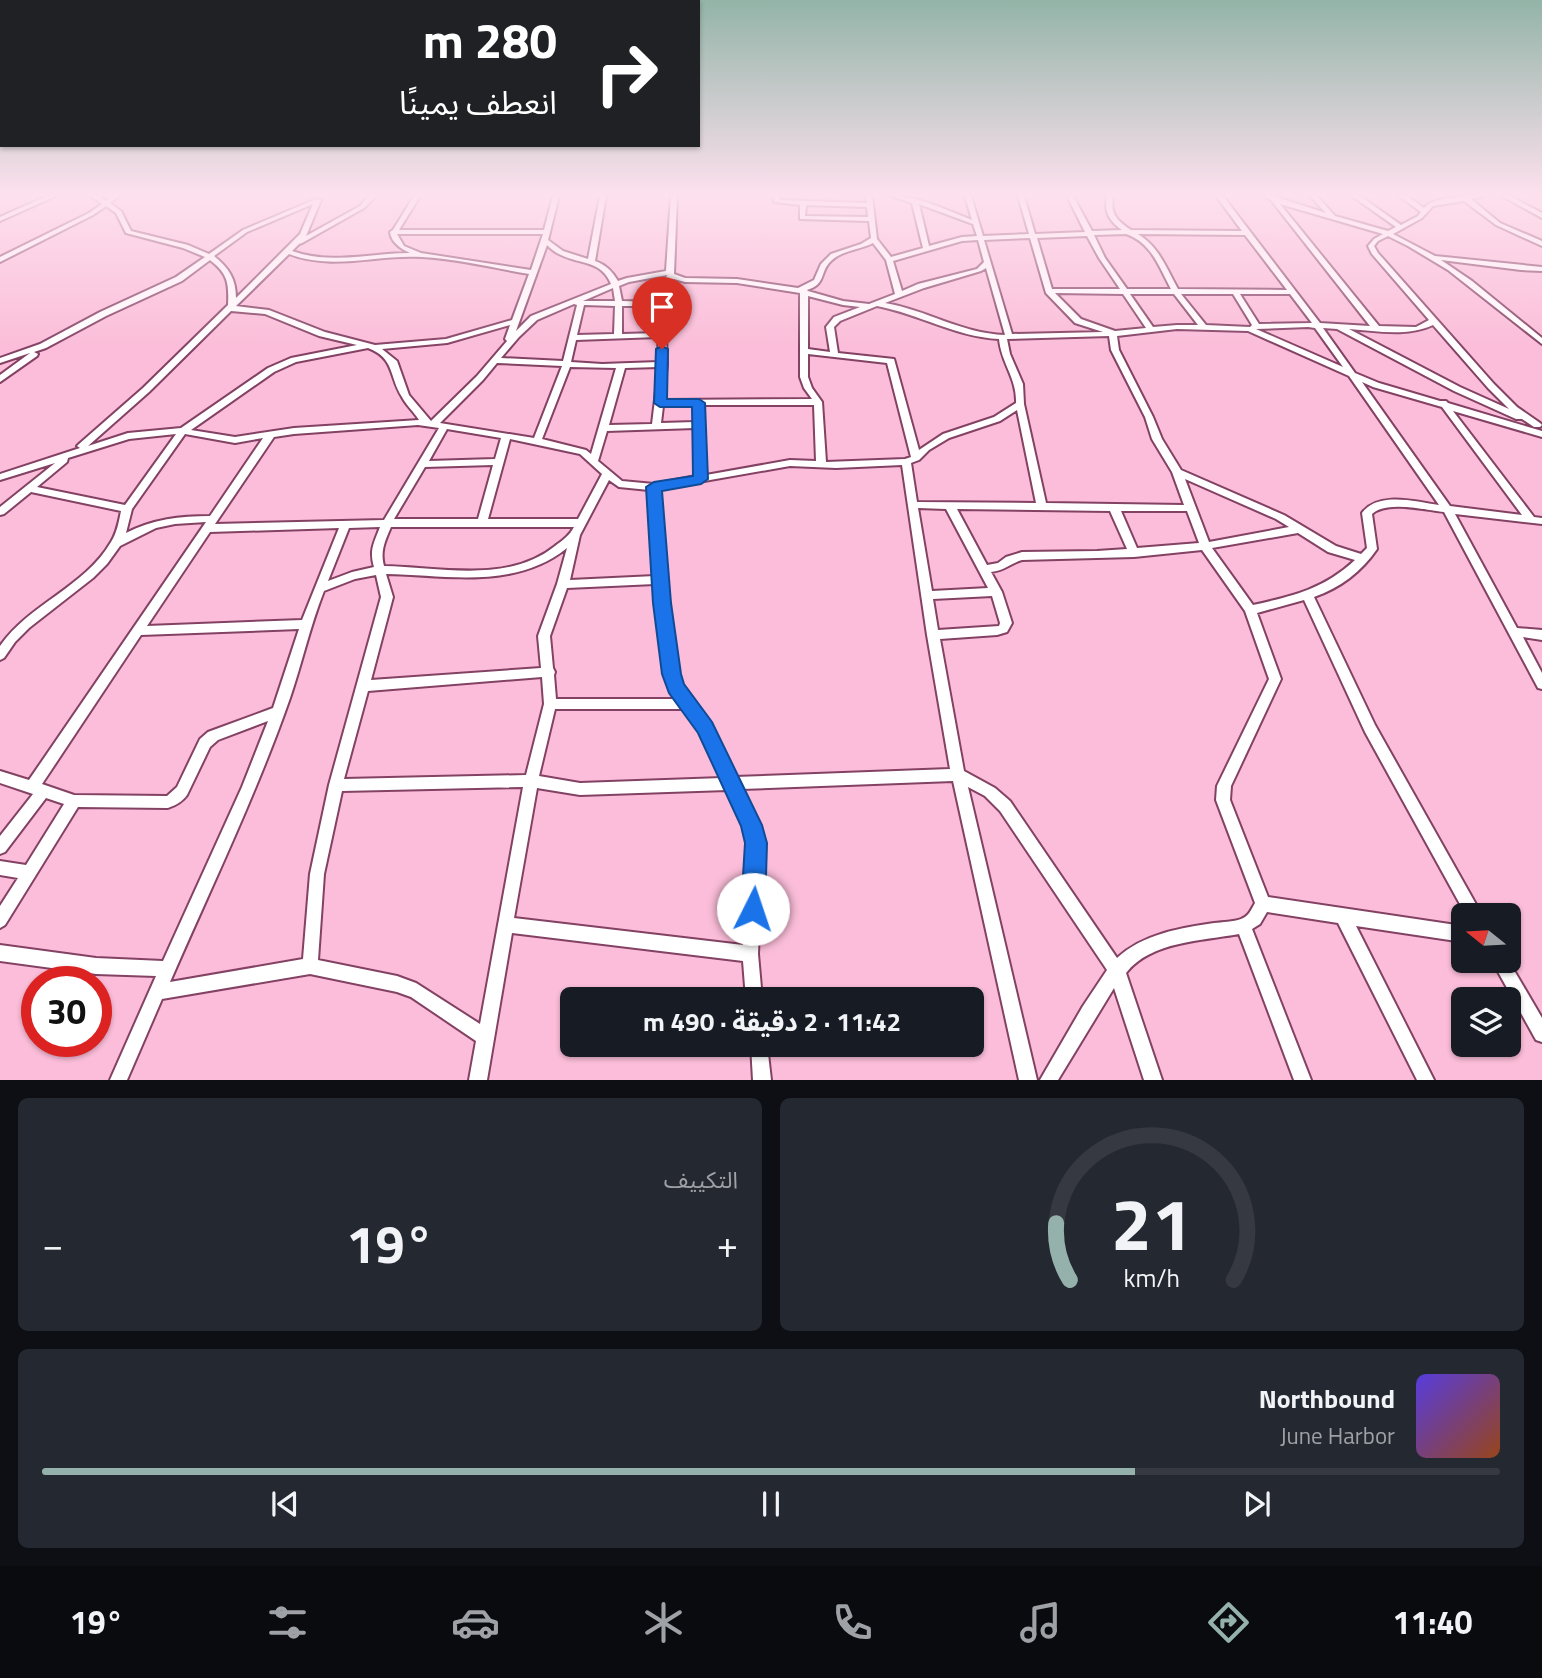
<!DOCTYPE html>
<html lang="ar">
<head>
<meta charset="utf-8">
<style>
  :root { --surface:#171b24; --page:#242831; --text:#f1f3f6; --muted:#9ea1a6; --line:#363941; --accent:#94b2ab }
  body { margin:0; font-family:"Titillium Web","Noto Sans Arabic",sans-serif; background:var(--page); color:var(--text); direction:rtl; height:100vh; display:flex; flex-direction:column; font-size:26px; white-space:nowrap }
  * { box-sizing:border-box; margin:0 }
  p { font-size:23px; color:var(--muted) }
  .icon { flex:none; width:38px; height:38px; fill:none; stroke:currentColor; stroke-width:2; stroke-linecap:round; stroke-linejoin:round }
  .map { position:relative; height:1080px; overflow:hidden; direction:ltr }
  .sheet { display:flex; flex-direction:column; gap:18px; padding:18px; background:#0d0f14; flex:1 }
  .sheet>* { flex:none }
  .guide { position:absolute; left:0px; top:0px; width:700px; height:147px; box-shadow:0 2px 5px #0004; direction:rtl; background:#202124; color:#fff; overflow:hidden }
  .needle { width:46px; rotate:288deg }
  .tools { position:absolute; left:1451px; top:903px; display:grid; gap:14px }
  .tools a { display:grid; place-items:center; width:70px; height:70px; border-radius:10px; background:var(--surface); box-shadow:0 2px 5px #0004; font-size:35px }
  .speed { position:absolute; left:21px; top:966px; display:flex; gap:14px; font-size:35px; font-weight:700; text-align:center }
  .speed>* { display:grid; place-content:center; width:91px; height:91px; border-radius:50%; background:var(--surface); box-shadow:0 2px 5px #0004; line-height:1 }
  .speed .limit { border:10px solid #d22; background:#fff; color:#111 }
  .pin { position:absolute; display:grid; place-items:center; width:60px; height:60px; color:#fff; margin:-72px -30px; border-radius:50% 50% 50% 0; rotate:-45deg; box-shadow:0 0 7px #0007 }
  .pin .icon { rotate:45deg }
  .me { position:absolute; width:77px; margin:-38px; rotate:4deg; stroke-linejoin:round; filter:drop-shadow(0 0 5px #0008) }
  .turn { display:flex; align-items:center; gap:24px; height:147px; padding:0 28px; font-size:32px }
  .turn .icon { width:91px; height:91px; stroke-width:2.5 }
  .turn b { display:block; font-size:49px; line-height:60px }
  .big { font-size:52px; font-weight:700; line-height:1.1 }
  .sheet .card { flex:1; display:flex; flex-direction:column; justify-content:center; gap:10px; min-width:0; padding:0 24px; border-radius:10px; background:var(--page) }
  .sheet .dial { align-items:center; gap:0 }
  .dial svg { height:182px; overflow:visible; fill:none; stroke:var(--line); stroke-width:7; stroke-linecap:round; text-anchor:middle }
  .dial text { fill:var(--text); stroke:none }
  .song { display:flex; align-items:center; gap:21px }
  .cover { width:84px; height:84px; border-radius:10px; background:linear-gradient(135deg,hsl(250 70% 55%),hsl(20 70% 35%)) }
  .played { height:7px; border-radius:4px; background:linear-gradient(90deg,var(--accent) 75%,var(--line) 75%) }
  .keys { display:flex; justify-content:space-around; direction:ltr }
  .heat { display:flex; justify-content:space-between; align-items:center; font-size:38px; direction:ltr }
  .sheet .tiles { flex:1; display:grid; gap:18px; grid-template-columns:1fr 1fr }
  .card:last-child { grid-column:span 2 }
  .trip { position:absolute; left:560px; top:987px; width:424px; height:70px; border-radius:10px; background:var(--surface); box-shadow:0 2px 5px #0004; font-weight:700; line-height:70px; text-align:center; direction:rtl }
  .tab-bar { display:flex; height:112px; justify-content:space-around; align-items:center; background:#090b0e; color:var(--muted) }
  .tab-bar .icon { width:49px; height:49px }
  .tab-bar .active { color:var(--accent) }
  .tab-bar b { font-size:32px; color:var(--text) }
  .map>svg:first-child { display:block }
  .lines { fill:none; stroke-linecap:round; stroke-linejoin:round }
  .street-casing { stroke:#834163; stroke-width:4 }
  .street { fill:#fff; fill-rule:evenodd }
  .route { fill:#1a73e8; stroke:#114b97; stroke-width:2 }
</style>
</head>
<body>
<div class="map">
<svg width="1542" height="1080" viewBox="0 0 1542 1080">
  <rect width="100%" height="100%" fill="#fbbdd9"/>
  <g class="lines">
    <g class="street-casing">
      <g id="street">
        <polygon points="47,196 56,196 0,221 0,217"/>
        <path d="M91,196H99L106,201L111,196H119L110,203L121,211L131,231L188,245L209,254L243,230L316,199L321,200L306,236L360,206L369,196H376L364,208L302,243L299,244L292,251C331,265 370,253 410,253C401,249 391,242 390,232L393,230L414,196H420L399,230H544L553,196H559L548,240L563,251L588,259L600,196H606L595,261C606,265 612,271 618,281L627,278L666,271L671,196H677L674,274L685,278L737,279L798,288L814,280L821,264L831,254L861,244L871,238L869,221L800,219V205L774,202L773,196H779L780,200L867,203L866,196H872L877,239L891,257L923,248L912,203L891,196C919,196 946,210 972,220L965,196H971L983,236L1029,234L1018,196H1024L1035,234L1085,232L1067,196H1073L1092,231L1122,230C1109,221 1104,212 1107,196H1113C1110,214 1117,221 1131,230L1242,231L1216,196H1223L1320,323L1370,326L1271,200L1264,196H1273L1326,213L1310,196H1317L1335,216L1388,231L1396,227L1352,196H1360L1401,225L1418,216L1421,212L1399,196H1407L1424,208C1434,196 1468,196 1484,196L1471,199L1500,223L1542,241V246L1496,225L1464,201L1433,206L1422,218L1393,234L1435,256L1542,267V271L1521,270L1441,260L1472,281L1542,338V344L1448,270L1408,246L1388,236L1378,241L1374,246L1378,253L1494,384L1517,407L1540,423L1542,425L1540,427H1534L1522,419H1516L1454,391L1337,329L1323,328L1355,373L1379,383L1440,401H1446L1448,403L1542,431V437L1453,411L1534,517L1542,518V524L1455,514L1517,628L1542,630V640L1523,637L1542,673V689L1538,688L1444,512C1425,510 1387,500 1372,514L1377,549C1362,571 1340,588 1314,597L1375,725L1482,915H1466L1365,732L1304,600L1257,613L1281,679L1231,786L1230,800L1268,897L1463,926V942L1356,926L1434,1080H1417L1338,923L1267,912L1260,924L1252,929L1311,1080H1294L1239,934C1202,941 1151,941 1126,973L1162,1080H1144L1114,988L1058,1080H1040L1083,1006L1107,970L1000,811L985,796L968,787L1037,1080H1019L953,781L741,789L758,825L763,843L758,954L762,999H746L743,961L512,933L487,1080H469L476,1041L411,997L397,992L310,974L162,999L127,1080H110L156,976L96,974L0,961V945L96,958L163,961L242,787L268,721L218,740L210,747L187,795C182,802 176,805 168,808L78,807L5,925L0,928V906L18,878L0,875V861L26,865L64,804L46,798L5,852L0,854V836L33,794L0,783V771L29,780L206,522L175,524L156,528L120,546L107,564L93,578L29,628L15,642L4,658L0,660V646C29,604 85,587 111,542C117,533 119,521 121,511L31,492L4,514L0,515V507L55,463L0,480V474L80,448L77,446L79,444L143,388L228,305C229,283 228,274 210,260L182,281L106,316L46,348L34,352L38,354L37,356L0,382V375L30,353L0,363V358L40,344L100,312L176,277L205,257L183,248L126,233L116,213L106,206L93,215L0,262V257L89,213L102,204ZM313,204L300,234L236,298C236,279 229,268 214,256L247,232ZM919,204L973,224L977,236L962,237L929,246ZM1280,204L1383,234L1374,239L1368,246L1372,254L1429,320L1416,327L1379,326ZM806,205L867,207L868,217L805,216ZM397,234H543L531,270L421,253L404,246ZM1126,234C1152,243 1159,267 1171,289H1127L1105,258L1094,235ZM1138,234L1245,235L1287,290L1178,289C1166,268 1160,248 1138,234ZM1087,236L1099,258L1120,289H1052L1037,238ZM1030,238L1046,293L1075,323L1103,332L1012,334L984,240ZM978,240L984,262L977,269L918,284L902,291L893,261L962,241ZM873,243L886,260L895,294L869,304L843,301L808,291L807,290C827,284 819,272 831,261C842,250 860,250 873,243ZM547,245C551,249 556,253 561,255C582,265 601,260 611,284L531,316L516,331ZM289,254C333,271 377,254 422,257C458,259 494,268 529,274L512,320L446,339L375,345L325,332L269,310L236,306ZM986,268L1005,335C960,333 927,310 885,303L924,288L981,271ZM667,275L658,302L622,301L619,286L629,282ZM674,279L685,282L737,283L800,293V377L804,388L812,399L663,400L667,364L665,304ZM613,288L615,301H583ZM1055,293L1123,294L1146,328L1115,331L1081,319ZM1130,294H1174L1198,325H1177L1153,327ZM1181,294H1233L1252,325L1250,327L1206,325ZM1240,294H1290L1312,323L1259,324ZM808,296L843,305L860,307L834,317L826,327L830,352L808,349ZM574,304L577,305L563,361L501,358L519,337L537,320ZM584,305L615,306L614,334L577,335ZM622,306H657L658,333L622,334ZM877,306C919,314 956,337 999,339C1001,363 1017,378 1016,403L994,417L943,434L919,450L894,359L838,353L834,327L840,321ZM231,311L265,314L319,336L357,345L291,358L268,368L181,428L128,433L88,446L149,392ZM510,325L505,339L507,341L477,376L431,421L409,395L397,361L382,349L447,343ZM1433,325L1488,388L1509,409L1460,387L1349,329C1377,331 1407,337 1433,325ZM1315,328L1343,367L1256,329L1308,327ZM1177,329L1248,331L1349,376L1439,505C1416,502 1378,491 1362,513L1367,548L1361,554L1336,546L1284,515L1181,470L1162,439L1153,417L1119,350L1117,336ZM1109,336L1111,350L1145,417L1152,439L1172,472L1184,505L1046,503L1024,404L1023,384L1010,354L1007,339ZM658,337L659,362L602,364L571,362L576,340ZM368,348C395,358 389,377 402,397C406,405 414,412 419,420L294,428L235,437L191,430L274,372L296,362ZM808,354L887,363L911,457L905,459L826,462L822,402L812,388L808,377ZM497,363L562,366L534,438L440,423L483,380ZM570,367L616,368L591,454L586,450L542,439ZM659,367L652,424L609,425L625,368ZM1362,382L1373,387L1442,407L1522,515L1450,506ZM695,405V422L661,423L663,406ZM703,405H814L816,461L790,460L706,475ZM1017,410L1036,503L917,502L911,463L919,460L929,450L949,438L1000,421ZM418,425L439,428L384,520L215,524L274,437L294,434ZM695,428L696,476L654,484L622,481L598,461L607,431ZM447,429L501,438L495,459L429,461ZM176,434L125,505L37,487L67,462L68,458L129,439ZM185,434L235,443L263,438L210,516C180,516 153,519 126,533L132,509ZM510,439L580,454L602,474L578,519H488ZM493,465L478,519H394L425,467ZM902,465L927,635L950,769L735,777L710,724L681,685L677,674L668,603L659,489L790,466L836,468ZM1185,479L1276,519L1289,527L1209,542ZM609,480L619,487L649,490L655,576L570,580L580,535ZM918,508L946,509L988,588L932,591ZM957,509L1110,511L1127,549L1097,551L1022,552L1006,557L998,563L987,565ZM1121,511H1187L1199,543L1137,548ZM380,527C374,543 369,550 374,567L352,572L328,581L349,528ZM391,527H574C570,535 563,540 555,546C508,584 440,567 384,566C380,551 385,541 391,527ZM339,528L302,620L147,626L210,532ZM1298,533L1328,552L1355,560C1324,589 1293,596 1253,605L1212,548ZM567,548L557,584L538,636L541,668L371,680L393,597L386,574C447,575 515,590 567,548ZM1202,550L1245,611L1269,679L1217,786L1216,800L1255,903C1251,910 1249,916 1241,919C1233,922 1222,922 1214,923C1180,928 1143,934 1117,958L1010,801L995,788L964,771L940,639L997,635L1007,632L1012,623L1002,592L991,572C1006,570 1009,564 1022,560L1134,557ZM376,575L381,597L329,785L310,874L303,959L170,982C211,888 256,795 290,698C302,663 310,626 324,591L355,579ZM655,584L665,674L670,687L677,699H556L554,675L555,672L553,668L550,636L567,588ZM992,596L1000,623L999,626L938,630L933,599ZM299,629L273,708L208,732L200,739L177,787L167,796L74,795L42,784L141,635ZM542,677L544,704L526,775L344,779L368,691ZM555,709H685L700,732L722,778L580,783L539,776ZM523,787L480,1024L416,983L397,976L318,960L324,874L342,791ZM537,788L580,795L727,790L744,826L749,843L743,945L514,918Z"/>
        <polygon points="1502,196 1510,196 1542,213 1542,218"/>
        <polygon points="1508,960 1542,1018 1542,1042 1536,1040 1492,961"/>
        <polygon points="751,1045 767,1045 771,1080 753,1080"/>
      </g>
    </g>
    <use href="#street" class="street"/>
  </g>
  <linearGradient id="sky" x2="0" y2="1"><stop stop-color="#93b4a8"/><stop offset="0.56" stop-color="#fde1ee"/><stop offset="1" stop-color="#fde1ee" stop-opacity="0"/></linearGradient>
  <rect width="1542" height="348" fill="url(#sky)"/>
  <polygon class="route" points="662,346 668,349 667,399 699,399 705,403 708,479 701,484 662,491 671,603 681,674 684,684 712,722 762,825 767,843 765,909 761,917 753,920 745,917 741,909 745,843 741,826 698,733 669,693 662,674 653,603 646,487 654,482 693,476 692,407 660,407 654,403 656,349"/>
</svg>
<div class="tools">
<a><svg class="needle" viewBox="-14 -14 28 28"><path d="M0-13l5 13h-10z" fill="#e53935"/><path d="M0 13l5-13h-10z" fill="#9ea1a6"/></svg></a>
<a><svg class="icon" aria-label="layers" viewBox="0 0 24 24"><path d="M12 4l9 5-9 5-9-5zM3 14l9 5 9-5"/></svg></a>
</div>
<div class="speed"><div class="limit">30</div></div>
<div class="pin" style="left:662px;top:349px;background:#d93025"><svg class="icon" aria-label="arrive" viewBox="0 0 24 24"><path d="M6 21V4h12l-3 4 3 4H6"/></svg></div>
<svg class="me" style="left:753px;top:909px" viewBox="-20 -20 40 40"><circle r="19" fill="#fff"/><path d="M0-13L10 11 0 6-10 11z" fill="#1a73e8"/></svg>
<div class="trip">11:42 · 2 دقيقة · 490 m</div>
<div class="guide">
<div class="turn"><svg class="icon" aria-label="right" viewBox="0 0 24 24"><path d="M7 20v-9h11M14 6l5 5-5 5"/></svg><div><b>280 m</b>انعطف يمينًا</div></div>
</div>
</div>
<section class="sheet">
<div class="tiles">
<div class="card dial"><svg viewBox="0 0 100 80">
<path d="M14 69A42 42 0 1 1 86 69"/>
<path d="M14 69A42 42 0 0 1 8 44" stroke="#94b2ab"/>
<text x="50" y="56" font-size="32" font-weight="700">21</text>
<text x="50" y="72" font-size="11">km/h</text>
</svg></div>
<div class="card"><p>التكييف</p>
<div class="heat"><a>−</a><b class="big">19°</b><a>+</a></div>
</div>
<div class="card">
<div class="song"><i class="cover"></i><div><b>Northbound</b><p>June Harbor</p></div></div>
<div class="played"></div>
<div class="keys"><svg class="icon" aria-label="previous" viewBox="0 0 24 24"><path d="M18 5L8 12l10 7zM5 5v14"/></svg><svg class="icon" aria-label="pause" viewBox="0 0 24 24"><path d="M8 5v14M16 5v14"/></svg><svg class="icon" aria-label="next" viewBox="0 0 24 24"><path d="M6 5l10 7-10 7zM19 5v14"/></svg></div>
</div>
</div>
</section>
<nav class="tab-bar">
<b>11:40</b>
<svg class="icon active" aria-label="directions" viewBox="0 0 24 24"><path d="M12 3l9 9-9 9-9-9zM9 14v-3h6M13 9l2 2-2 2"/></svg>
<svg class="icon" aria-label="music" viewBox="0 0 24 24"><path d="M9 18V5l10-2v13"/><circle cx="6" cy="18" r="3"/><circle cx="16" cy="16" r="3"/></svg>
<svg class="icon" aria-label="phone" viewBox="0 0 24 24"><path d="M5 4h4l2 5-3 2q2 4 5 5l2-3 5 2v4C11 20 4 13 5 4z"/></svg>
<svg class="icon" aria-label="climate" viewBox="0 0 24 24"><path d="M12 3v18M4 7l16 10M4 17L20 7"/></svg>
<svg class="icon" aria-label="car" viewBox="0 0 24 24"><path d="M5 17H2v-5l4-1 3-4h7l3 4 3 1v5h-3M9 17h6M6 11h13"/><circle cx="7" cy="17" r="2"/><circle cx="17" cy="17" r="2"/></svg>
<svg class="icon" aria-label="filters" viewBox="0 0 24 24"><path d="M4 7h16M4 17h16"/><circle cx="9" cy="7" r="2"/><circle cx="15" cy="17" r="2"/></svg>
<b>19°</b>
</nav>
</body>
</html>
